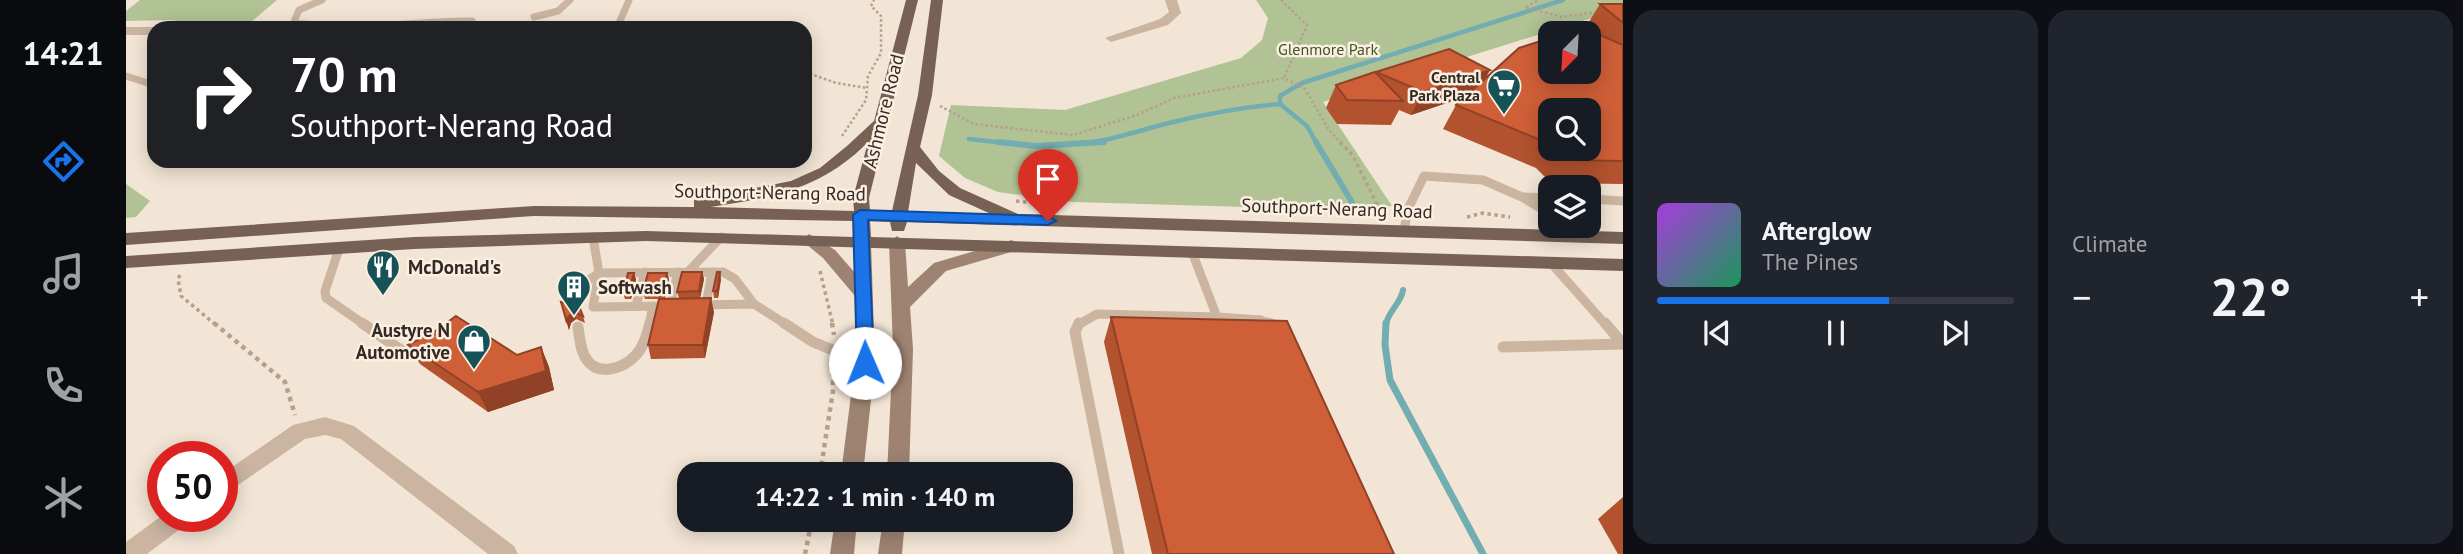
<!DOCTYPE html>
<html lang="en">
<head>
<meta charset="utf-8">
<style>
  :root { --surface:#171b24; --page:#20242c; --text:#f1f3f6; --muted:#9ea1a6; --line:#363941; --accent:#1a73e8 }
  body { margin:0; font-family:"PT Sans",sans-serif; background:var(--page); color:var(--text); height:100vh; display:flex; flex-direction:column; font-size:26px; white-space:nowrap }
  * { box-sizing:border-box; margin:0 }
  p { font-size:23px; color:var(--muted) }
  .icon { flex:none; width:38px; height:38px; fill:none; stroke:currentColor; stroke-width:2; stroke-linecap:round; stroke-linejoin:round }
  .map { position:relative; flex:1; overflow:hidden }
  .details { display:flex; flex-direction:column; gap:10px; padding:10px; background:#0d0f14; width:840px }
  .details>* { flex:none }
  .guide { position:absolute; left:21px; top:21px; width:665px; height:147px; border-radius:21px; box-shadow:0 4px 18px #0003; background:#202124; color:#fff; overflow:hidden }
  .needle { width:46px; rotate:204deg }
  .controls { position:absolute; left:1412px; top:21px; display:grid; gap:14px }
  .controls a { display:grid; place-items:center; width:63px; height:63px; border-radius:14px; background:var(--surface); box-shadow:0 4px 18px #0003; font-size:35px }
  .speed { position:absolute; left:21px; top:441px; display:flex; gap:14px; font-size:35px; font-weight:700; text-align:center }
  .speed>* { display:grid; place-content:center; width:91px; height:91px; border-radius:50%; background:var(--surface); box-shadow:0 4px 18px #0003; line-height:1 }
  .speed .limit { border:10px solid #d22; background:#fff; color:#111 }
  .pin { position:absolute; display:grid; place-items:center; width:60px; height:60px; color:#fff; margin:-72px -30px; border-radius:50% 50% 50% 0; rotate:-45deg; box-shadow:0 0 7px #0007 }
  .pin .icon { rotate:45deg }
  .me { position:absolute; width:77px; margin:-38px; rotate:359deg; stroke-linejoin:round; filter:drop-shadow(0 0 5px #0008) }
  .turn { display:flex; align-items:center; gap:24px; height:147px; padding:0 28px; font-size:32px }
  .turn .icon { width:91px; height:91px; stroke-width:2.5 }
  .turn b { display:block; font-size:49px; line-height:60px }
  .big { font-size:52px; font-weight:800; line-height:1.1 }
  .details .tile { flex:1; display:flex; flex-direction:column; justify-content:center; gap:10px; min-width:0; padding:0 24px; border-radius:21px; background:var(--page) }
  .song { display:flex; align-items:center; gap:21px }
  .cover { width:84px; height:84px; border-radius:10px; background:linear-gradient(135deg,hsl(280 70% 55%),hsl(150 70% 35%)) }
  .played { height:7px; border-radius:4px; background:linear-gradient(90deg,var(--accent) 65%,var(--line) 65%) }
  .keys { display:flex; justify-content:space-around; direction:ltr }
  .heat { display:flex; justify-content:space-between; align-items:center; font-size:38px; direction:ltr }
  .details .tiles { flex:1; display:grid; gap:10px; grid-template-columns:repeat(2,1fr) }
  .trip { position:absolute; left:551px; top:462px; width:396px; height:70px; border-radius:21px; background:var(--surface); box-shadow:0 4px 18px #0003; font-weight:800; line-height:70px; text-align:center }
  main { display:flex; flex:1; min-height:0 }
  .tabs { display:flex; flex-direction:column; width:126px; justify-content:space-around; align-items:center; background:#090b0e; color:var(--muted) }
  .tabs .icon { width:49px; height:49px }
  .tabs .selected { color:var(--accent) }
  .tabs b { font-size:32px; color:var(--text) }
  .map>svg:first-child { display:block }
  .green { fill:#b1c295 }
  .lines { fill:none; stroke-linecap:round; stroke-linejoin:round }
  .stream-far2 { stroke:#72adb1; stroke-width:4.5 }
  .stream-far1 { stroke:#72adb1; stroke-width:6 }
  .stream { stroke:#72adb1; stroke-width:7 }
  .path-far2 { stroke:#b69f8b; stroke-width:2.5; stroke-dasharray:2.5 2.5; stroke-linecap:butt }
  .path-far1 { stroke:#b69f8b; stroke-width:3.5; stroke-dasharray:3.5 3.5; stroke-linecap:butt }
  .path { stroke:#b69f8b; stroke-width:4.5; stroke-dasharray:4.5 4.5; stroke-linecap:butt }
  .lane-far2 { stroke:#cbb5a1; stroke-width:7 }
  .lane-far1 { stroke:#cbb5a1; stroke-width:9 }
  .lane { stroke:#cbb5a1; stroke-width:11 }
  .street { fill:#cbb5a1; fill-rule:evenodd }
  .secondary { fill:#9e8372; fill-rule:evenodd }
  .primary { fill:#776154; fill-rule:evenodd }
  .wall { fill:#b2522f; fill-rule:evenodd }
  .shaded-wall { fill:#914226 }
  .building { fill:#cf5f37; stroke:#914226; stroke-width:2 }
  .route { fill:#1a73e8; stroke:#114b97; stroke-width:2 }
  .labels { text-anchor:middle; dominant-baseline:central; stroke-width:5; stroke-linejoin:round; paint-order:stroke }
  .far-park-label { font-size:16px; fill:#425426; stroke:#faefe1 }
  .far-poi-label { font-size:16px; font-weight:bold; fill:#342a24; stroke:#faefe1; text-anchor:end }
  .street-label { font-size:19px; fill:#342a24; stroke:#faefe1 }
  .poi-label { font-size:19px; font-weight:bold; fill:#342a24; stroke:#faefe1; text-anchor:start }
</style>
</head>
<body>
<main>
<nav class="tabs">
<b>14:21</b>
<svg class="icon selected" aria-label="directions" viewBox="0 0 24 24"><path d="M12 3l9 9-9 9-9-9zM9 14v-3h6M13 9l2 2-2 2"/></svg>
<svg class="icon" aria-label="music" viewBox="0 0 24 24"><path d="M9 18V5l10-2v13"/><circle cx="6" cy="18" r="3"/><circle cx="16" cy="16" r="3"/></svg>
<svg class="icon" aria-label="phone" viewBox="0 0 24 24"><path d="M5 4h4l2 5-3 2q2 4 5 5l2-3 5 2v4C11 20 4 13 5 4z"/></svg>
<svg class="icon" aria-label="climate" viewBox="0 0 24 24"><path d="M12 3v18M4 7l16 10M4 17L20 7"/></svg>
</nav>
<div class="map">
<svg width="1497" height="554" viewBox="0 0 1497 554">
  <rect width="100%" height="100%" fill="#f2e5d5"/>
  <g class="green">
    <polygon points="14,0 151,0 118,28 88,28 45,20 0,21 0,11"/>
    <polygon points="1130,0 1497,0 1497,14 1482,13 1197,102 1266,206 1194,209 948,202 872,192 839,178 813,156 825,105 939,110 1115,58 1136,40 1142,18"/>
    <polygon points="0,184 24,201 10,217 0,218"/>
  </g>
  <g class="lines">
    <g class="stream-far2">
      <polyline points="843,139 888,144"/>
      <path d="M949,144C982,142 1011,131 1043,123C1079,114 1116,107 1154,104"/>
      <polyline points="1191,144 1181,126 1154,104 1154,96 1176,83 1437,0"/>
    </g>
    <g class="stream-far1">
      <polyline points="872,142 910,146 978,142"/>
      <polyline points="1190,142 1227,204"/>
      <path d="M1260,325C1261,312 1275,304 1277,290"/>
    </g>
    <polyline class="stream" points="1260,323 1259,345 1264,380 1357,554"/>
    <g class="path-far2">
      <polyline points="1155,0 1181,25 1158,78"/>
      <polyline points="1400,7 1435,17 1472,12"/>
      <polyline points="1400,7 1413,0"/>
      <polyline points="679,72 710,83 741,88"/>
      <polyline points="814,106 848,124 947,135 1011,115 1048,98 1158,78 1179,89 1203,130 1216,144"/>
      <polyline points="716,136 740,100 742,76 755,53 755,16 745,6 748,0"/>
    </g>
    <g class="path-far1">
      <polyline points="1214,142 1227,156 1257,216"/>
      <polyline points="890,201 907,203"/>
      <polyline points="1341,217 1357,213 1384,217"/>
      <polyline points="694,271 707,325"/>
      <polyline points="54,275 52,279 55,296 90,325"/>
    </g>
    <g class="path">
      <polyline points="88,323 159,382 169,415"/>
      <polyline points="706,323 708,335"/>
      <polyline points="694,474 707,391 707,367"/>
      <polyline points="679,554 686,520"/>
    </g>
    <g class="lane-far2">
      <polyline points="408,17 432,11 444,0"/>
      <polyline points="168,22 173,10 196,0"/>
      <path d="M154,28C176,18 196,29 219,28C262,26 302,21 346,21"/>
      <polyline points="491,28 503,0"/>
      <polyline points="0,76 28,85"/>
    </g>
    <g class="lane-far1">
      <polyline points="1396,197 1424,198"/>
      <polyline points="1463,199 1497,201"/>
      <polyline points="1442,226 1458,237"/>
      <polyline points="1278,231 1282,209 1298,176 1357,180 1396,197 1424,214"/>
      <polyline points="467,237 473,273 467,307 544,306"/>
      <polyline points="213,249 199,291 200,298 239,325"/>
      <polyline points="1066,252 1091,317"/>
      <polyline points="1425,263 1480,325"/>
      <polyline points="561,273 595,237"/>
      <polyline points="573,305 628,304 661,325"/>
      <polyline points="580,305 586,272"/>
      <polyline points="445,306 445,292 473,273 597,272 609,279 628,304"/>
      <polyline points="510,306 519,272"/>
      <polyline points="544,306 552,272"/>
      <polyline points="523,325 527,306"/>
      <polyline points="952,325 971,314 1091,317 1135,320 1146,325"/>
    </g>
    <g class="lane">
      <polyline points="236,323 282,355 300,353"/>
      <polyline points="658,323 687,342 739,363"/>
      <polyline points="953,323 949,332 993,554"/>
      <polyline points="1142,323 1146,325"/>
      <polyline points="1479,323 1497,344"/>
      <path d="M452,327C454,338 454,351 461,360C473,377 498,368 510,355C518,346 521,334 524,323"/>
      <polyline points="1377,347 1497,344"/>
    </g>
    <g class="street">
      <polygon points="1039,0 1051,0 1055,13 1042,25 985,42 979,38 1034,19 1043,12"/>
      <polygon points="0,27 28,27 31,28 28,28 28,35 0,35"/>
      <polygon points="199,417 228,426 388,546 392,554 362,554 215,439 199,435 179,439 96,496 96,474 167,425"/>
      <polygon points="37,515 65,516 62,523 21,554 0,554 0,542"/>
    </g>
    <g class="secondary">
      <polygon points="683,234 709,250 729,273 729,242 737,236 745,242 749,363 737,474 715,474 729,363 729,296 697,258 675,240"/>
      <polygon points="771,236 779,242 782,287 808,263 886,240 894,246 892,250 820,271 784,307 787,349 783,474 761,474 767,349 763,242"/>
      <polygon points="709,520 731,520 728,554 704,554"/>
      <polygon points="757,520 779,520 776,554 752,554"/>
    </g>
    <path class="primary" d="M780,0H792L743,198L744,211H766L792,95L805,0H817L806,95L794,147L813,171L834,188L892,214L1497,232V244L781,222L778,231H766L764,222L744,221L745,237L1497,259V271L520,241L288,249L0,268V256L288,237L520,231L728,237V221L408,216L0,245V233L408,206L568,207V200L665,181L694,168L721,146L748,121ZM742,142L727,198L728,211L585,207C648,197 696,189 742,142ZM790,163L823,195L865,214L782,212Z"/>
  </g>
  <g class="wall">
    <path d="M1474,4H1497V184L1425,183L1410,168L1317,129L1330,105L1340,96L1285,115L1273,110L1265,125L1211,124L1200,108L1210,85L1249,72L1364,70L1358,80L1470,33L1461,25ZM1424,110L1463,149H1424Z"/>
    <polygon points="576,272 578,279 574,298 553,298 551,292"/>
    <polygon points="508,273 510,280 505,299 499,299 497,293"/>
    <polygon points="543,279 539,299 519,299 517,292"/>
    <polygon points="595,279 592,298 588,298 587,291"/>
    <polygon points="435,302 457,316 459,323 450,319 445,323 443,330"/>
    <polygon points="588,312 579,358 525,359 522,345"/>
    <polygon points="985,317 1268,554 1026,554 978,342"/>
    <polygon points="308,332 391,355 415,347 423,367 428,390 362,412 294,364 282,345"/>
    <polygon points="1497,497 1497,554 1492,554 1472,519"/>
  </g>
  <g class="shaded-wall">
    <polygon points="1364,70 1351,93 1285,115 1297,92"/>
    <polygon points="576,272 578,279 574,298 573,291"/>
    <polygon points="594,272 595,279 592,298 591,291"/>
    <polygon points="508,273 510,280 505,299 503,292"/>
    <polygon points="541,273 543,279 539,299 537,292"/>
    <polygon points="585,298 588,312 579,358 577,345"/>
    <polygon points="448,312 450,319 445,323 443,330 441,323 442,317"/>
    <polygon points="415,347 423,367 428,390 362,412 352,392"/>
  </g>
  <g class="building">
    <polygon points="1474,4 1497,4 1497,23"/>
    <polygon points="1456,27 1497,45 1497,161 1441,160 1430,149 1463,149 1463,110 1424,110 1424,144 1330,105 1393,48 1424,38 1424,72 1463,72 1463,33 1438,33"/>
    <polygon points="1323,49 1364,70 1297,92 1250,72"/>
    <polygon points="1249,72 1277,101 1221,100 1210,85"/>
    <polygon points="556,272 576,272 573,291 551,292"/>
    <polygon points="591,272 594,272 591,291 587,291"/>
    <polygon points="502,273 508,273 503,292 497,293"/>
    <polygon points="522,273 541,273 537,292 517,292"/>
    <polygon points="450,298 457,316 448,312 442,317 441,323 435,302 445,305"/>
    <polygon points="585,298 577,345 522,345 533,299"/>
    <polygon points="330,316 391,355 415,347 420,371 352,392 282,345 308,332"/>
    <polygon points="985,317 1161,321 1268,554 1042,554"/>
  </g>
  <polygon class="route" points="734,210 922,216 930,221 922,225 742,220 748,363 746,368 733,368 731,363 727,215"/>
  <defs>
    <g id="supermarket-pin" transform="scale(1.75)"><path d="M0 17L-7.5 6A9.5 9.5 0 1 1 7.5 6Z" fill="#175258" stroke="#faefe1"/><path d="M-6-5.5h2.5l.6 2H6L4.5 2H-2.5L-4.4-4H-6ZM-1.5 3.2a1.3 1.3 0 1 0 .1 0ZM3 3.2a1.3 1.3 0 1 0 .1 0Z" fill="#fff"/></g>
    <g id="restaurant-pin" transform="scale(1.75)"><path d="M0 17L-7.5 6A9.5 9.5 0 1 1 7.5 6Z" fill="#175258" stroke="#faefe1"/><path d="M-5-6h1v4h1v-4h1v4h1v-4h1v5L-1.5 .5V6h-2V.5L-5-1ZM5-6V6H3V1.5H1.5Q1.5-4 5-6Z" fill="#fff"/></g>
    <g id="building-pin" transform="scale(1.75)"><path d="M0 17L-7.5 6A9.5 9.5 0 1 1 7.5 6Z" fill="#175258" stroke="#faefe1"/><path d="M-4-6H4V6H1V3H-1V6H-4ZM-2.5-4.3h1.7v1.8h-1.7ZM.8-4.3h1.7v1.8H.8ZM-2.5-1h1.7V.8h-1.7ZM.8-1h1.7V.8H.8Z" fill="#fff"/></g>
    <g id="shop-pin" transform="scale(1.75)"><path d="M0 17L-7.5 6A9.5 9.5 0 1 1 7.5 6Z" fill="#175258" stroke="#faefe1"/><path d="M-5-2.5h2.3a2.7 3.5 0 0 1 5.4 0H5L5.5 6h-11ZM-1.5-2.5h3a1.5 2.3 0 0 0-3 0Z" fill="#fff"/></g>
  </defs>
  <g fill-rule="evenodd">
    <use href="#supermarket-pin" x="1378" y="86"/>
    <use href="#restaurant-pin" x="257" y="267"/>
    <use href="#building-pin" x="448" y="287"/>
    <use href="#shop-pin" x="348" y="341"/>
  </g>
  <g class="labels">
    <g class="far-park-label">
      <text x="1202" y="49">Glenmore Park</text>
    </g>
    <g class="far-poi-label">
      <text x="1354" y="77">Central<tspan x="1354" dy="18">Park Plaza</tspan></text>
    </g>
    <g class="street-label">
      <text transform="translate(757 111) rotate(-76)">Ashmore Road</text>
      <text transform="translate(644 192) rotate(1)">Southport-Nerang Road</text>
      <text transform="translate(1211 208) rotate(2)">Southport-Nerang Road</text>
    </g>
    <g class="poi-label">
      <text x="282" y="267">McDonald's</text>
      <text x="472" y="287">Softwash</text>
      <text x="324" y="330" text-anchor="end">Austyre N<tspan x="324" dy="22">Automotive</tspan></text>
    </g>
  </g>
</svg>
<div class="controls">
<a><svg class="needle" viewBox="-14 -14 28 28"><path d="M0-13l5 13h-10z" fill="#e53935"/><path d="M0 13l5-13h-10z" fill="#9ea1a6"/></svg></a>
<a><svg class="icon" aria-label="search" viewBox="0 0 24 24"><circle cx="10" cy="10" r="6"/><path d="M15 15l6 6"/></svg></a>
<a><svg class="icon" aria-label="layers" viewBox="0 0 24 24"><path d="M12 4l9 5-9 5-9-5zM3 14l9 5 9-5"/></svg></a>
</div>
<div class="speed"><div class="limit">50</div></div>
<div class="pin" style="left:922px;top:221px;background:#d93025"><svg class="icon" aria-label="arrive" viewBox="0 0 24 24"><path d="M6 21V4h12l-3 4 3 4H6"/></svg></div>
<svg class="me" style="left:739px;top:363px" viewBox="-20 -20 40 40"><circle r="19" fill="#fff"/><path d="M0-13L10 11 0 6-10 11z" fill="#1a73e8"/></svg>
<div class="trip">14:22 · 1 min · 140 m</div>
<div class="guide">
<div class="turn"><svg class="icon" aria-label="right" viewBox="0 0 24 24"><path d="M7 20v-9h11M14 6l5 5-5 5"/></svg><div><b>70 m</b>Southport-Nerang Road</div></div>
</div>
</div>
<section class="details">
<div class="tiles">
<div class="tile">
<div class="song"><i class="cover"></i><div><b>Afterglow</b><p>The Pines</p></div></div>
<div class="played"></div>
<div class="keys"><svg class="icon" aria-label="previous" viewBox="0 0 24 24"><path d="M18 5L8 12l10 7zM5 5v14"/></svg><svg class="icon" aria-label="pause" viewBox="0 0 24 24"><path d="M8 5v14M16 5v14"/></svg><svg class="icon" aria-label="next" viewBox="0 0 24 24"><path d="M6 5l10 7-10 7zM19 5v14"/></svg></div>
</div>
<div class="tile"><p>Climate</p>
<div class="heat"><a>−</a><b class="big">22°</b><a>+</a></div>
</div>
</div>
</section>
</main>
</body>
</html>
